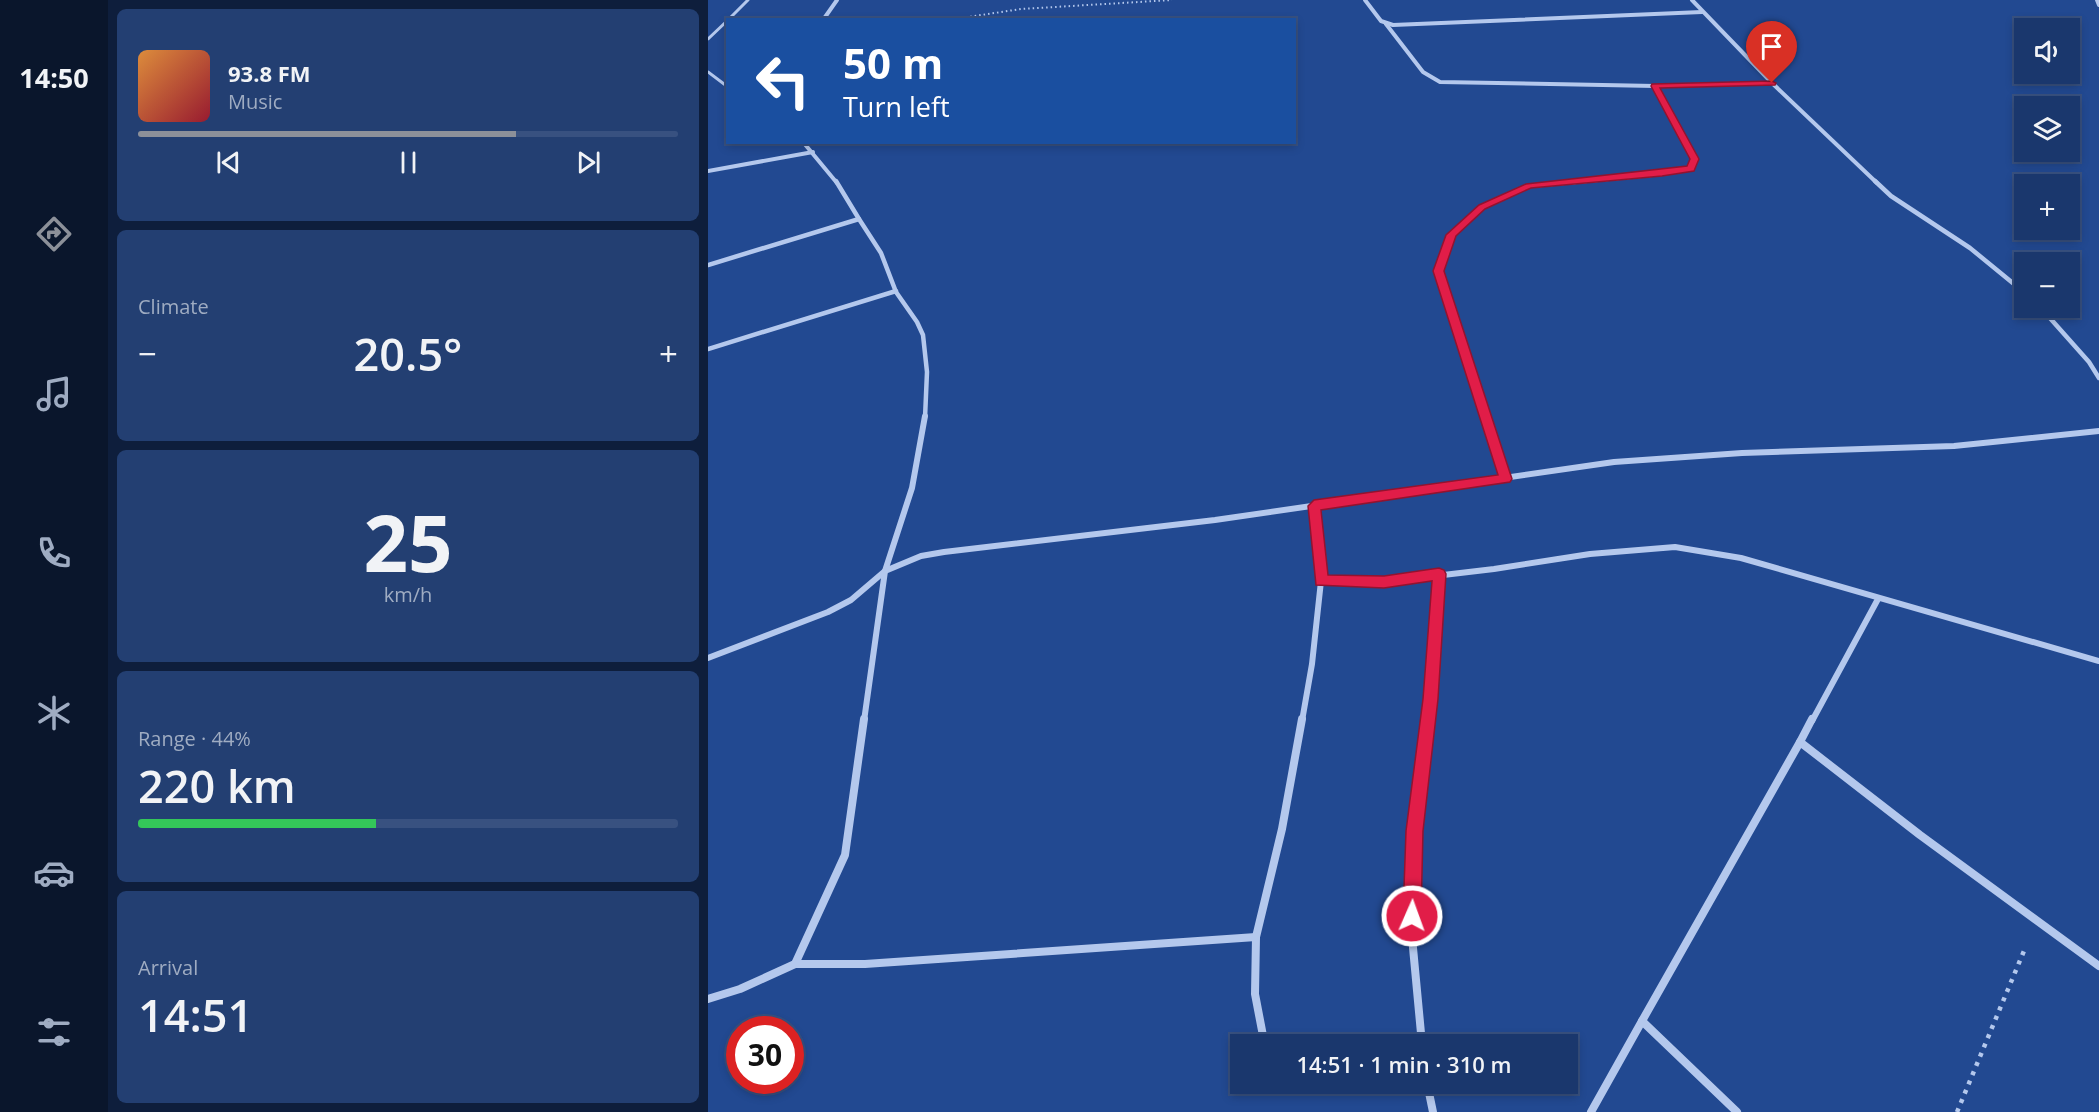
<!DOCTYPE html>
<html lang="en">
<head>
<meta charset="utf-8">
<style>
  :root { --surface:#1a376d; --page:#233f72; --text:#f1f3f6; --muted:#9facc2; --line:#385180; --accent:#8c9099 }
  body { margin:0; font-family:"Open Sans",sans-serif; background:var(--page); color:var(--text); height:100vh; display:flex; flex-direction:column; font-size:22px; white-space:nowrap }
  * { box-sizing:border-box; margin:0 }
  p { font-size:20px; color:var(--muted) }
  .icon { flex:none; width:33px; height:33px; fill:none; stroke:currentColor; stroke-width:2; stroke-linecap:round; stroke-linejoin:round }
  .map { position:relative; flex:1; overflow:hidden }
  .drawer { display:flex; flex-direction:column; gap:9px; padding:9px; background:#0e1e3c; width:600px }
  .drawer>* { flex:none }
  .top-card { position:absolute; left:18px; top:18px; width:570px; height:126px; border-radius:0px; box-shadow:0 3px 9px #0003,0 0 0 2px var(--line); background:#1a4fa0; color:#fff; overflow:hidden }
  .buttons { position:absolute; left:1306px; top:18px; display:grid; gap:12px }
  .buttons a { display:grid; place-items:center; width:66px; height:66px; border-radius:0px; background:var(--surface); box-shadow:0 3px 9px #0003,0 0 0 2px var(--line); font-size:30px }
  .speed { position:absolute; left:18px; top:1016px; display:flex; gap:12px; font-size:30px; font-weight:700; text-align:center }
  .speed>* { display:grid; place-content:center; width:78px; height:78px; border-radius:50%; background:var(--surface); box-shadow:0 3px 9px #0003,0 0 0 2px var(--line); line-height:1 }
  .speed .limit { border:9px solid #d22; background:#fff; color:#111 }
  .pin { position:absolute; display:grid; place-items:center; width:51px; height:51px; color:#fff; margin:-62px -26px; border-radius:50% 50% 50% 0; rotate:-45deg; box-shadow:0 0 6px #0007 }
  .pin .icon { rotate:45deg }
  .me { position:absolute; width:66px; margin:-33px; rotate:2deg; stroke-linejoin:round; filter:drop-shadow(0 0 4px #0008) }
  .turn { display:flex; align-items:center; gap:21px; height:126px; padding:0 18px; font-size:27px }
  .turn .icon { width:78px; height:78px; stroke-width:2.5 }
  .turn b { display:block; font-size:42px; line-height:51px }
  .big { font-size:45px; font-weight:600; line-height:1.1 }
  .drawer .widget { flex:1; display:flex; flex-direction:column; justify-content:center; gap:9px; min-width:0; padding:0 21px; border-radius:9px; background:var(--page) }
  .drawer .dial { align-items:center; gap:0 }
  .dial b { font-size:78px; line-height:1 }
  .song { display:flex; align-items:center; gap:18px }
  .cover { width:72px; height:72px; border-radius:9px; background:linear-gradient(135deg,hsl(30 70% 55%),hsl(350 70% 35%)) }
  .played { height:6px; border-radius:3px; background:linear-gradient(90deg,var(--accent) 70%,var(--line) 70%) }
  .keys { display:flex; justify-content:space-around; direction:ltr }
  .heat { display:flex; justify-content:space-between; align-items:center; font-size:33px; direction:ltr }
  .charge { height:9px; border-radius:4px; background:linear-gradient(90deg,#34c759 44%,var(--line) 0) }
  .trip { position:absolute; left:522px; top:1034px; width:348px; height:60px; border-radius:0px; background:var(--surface); box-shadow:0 3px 9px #0003,0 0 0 2px var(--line); font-weight:600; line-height:60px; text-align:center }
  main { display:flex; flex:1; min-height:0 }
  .menu { display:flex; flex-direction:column; width:108px; justify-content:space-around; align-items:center; background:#0a162c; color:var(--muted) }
  .menu .icon { width:42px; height:42px }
  .menu .active { color:var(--accent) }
  .menu b { font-size:27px; color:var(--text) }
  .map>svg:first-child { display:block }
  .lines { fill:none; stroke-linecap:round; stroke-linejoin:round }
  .path-far1 { stroke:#b4c8ed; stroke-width:2; stroke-dasharray:1.5 3; stroke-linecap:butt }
  .path { stroke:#b4c8ed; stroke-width:4.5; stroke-dasharray:4 6; stroke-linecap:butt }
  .service { stroke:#b4c8ed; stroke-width:3 }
  .minor-far3 { stroke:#b4c8ed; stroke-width:4 }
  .minor-far2 { stroke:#b4c8ed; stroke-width:4.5 }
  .minor-far1 { stroke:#b4c8ed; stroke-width:6 }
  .minor { stroke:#b4c8ed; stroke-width:8 }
  .route { fill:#e11d48; stroke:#92132f; stroke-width:1.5 }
</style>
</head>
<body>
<main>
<nav class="menu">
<b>14:50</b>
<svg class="icon active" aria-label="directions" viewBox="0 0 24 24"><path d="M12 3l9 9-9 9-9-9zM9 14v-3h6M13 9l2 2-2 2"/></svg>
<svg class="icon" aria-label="music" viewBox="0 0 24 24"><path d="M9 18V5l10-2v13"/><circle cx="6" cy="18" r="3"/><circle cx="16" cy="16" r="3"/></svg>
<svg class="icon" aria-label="phone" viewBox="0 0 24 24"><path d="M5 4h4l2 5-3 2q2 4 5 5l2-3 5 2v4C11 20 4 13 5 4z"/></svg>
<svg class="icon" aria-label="climate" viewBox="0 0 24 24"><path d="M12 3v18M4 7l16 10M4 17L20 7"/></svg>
<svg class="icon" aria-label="car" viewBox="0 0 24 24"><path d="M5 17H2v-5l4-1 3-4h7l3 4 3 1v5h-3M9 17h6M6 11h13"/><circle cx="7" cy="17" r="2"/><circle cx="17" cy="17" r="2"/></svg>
<svg class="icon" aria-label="filters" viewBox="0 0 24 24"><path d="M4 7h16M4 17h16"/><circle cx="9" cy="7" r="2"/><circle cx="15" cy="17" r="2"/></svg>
</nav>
<section class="drawer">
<div class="widget">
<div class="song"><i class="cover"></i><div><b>93.8 FM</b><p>Music</p></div></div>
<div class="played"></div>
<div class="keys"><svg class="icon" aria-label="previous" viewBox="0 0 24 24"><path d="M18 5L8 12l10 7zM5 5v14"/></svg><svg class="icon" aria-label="pause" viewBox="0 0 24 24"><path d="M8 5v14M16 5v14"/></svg><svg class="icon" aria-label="next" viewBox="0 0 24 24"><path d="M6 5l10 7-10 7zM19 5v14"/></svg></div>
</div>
<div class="widget"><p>Climate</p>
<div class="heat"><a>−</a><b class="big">20.5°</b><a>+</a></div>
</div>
<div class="widget dial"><b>25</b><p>km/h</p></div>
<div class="widget"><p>Range · 44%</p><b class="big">220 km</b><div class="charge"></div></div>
<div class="widget"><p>Arrival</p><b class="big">14:51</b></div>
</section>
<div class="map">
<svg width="1391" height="1112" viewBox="0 0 1391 1112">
  <rect width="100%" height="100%" fill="#224991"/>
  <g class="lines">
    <polyline class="path-far1" points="240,20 313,9 464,0"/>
    <polyline class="path" points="1249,1112 1318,946"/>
    <g class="service">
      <polyline points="20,20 40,0"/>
      <polyline points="0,39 20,20"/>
      <polyline points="0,72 20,87"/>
    </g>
    <g class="minor-far3">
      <polyline points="657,0 673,21 685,25 994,12"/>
      <polyline points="984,0 1064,83 1169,183"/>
      <polyline points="1389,0 1391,5"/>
      <polyline points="115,20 129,0"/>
      <polyline points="678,24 715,72 732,82 947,86"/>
      <polyline points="95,142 129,183"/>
      <polyline points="0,171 105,152"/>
      <polyline points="858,183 954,174 983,169 987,159 947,86 1064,83"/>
    </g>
    <g class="minor-far2">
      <polyline points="128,181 151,219"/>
      <polyline points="1167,181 1183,196 1262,248 1317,293"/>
      <polyline points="0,265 151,219 173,253 188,292 209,322 215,335 219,372 217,418"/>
      <polyline points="1333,308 1381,362 1391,378"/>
      <polyline points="0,349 188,291"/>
      <polyline points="777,418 731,271 743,235 774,207 821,186 875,181"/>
    </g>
    <g class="minor-far1">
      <polyline points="777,416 797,479"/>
      <polyline points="613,581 676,582 786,569 882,554 967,547 1033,558 1391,661"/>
      <polyline points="0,658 120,612 143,600 177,571 213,556 236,552 507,520 906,462 1034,453 1246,446 1391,431"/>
      <polyline points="156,721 177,571 204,488 217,416"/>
      <polyline points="594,721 604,664 613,581 606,506"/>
      <polyline points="720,721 731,574"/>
      <polyline points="1104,721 1170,599"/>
    </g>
    <g class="minor">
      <polyline points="1092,742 1104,719"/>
      <polyline points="87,964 157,964 548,937"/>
      <polyline points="0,999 32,989 87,964 137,855 156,719"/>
      <polyline points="556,1041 547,994 548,937 574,829 594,719"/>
      <polyline points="714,1044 704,937 707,831 721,719"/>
      <polyline points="719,1083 725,1112"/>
      <polyline points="883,1112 934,1021"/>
      <polyline points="1029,1112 934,1021 1092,742 1212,835 1391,966"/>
    </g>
  </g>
  <polygon class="route" points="1064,81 1068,83 1067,85 952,88 991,159 986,171 954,176 823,188 777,209 748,236 736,271 804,479 802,482 613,510 620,575 676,576 731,568 736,570 738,574 730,699 715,831 713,916 711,922 704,925 698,922 695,916 698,831 715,699 724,581 676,588 608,585 600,506 606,500 790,475 725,271 738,235 771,205 818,184 979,166 982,159 943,86 944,84"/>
</svg>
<div class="buttons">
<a><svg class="icon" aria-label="sound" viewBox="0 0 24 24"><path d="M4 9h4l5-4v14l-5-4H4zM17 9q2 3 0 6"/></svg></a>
<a><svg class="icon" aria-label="layers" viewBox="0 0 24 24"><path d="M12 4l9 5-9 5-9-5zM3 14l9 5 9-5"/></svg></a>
<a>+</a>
<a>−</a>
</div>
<div class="speed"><div class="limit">30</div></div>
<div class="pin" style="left:1064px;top:83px;background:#d93025"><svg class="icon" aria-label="arrive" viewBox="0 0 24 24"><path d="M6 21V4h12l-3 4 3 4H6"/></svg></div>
<svg class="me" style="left:704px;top:916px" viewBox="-20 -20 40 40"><circle r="17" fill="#e11d48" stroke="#fff" stroke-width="3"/><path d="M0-11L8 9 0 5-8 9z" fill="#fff"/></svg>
<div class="trip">14:51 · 1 min · 310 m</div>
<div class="top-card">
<div class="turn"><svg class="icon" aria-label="left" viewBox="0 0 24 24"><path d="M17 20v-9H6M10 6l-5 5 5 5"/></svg><div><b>50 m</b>Turn left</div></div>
</div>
</div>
</main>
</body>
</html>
